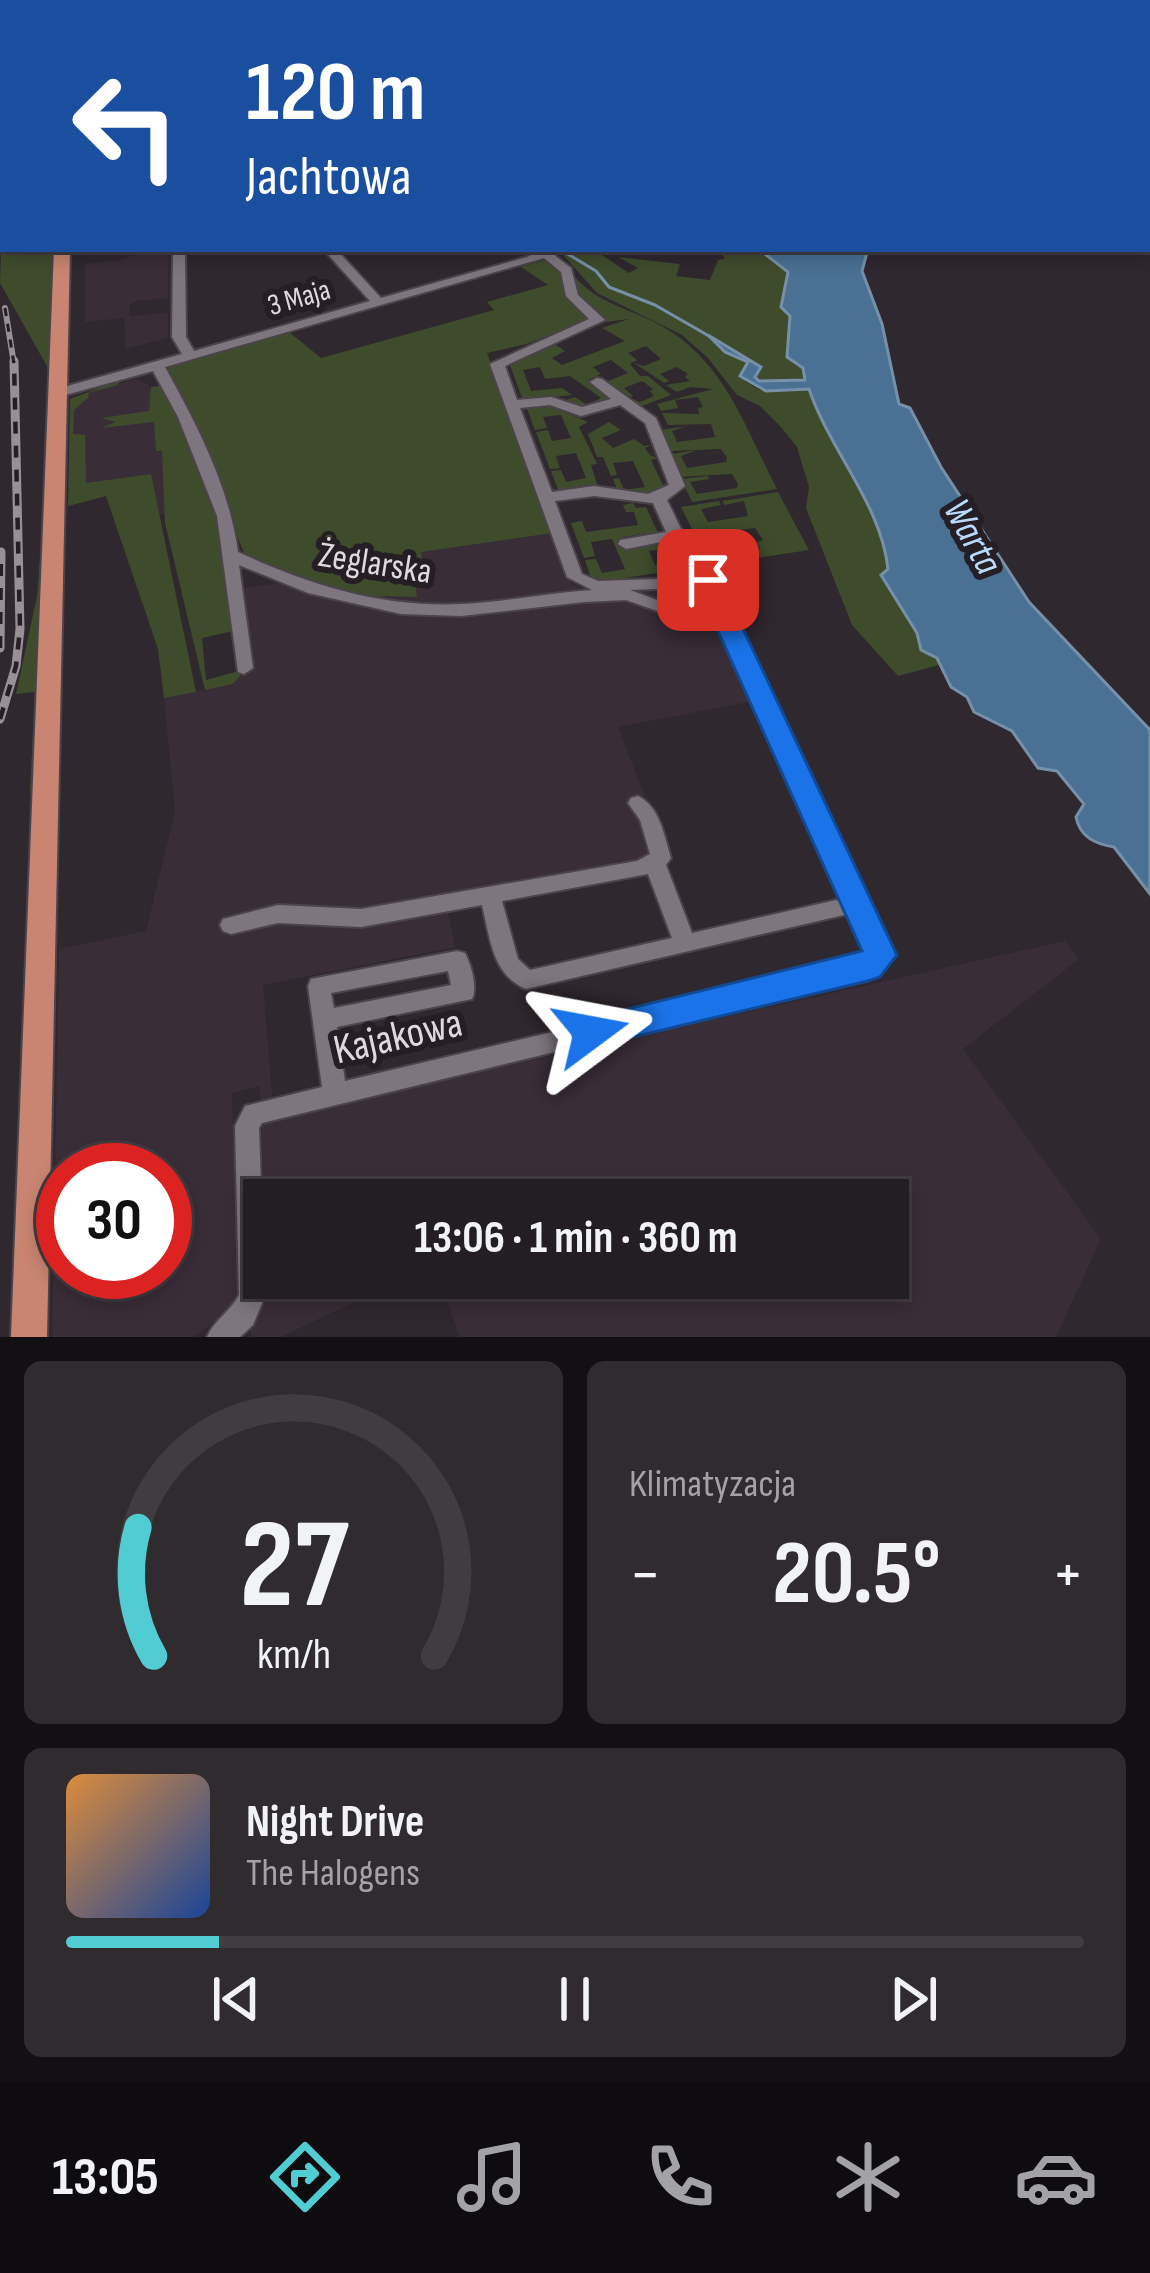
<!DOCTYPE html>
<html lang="pl">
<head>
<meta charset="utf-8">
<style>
  :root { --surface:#231e22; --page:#2f2b2f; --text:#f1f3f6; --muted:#a3a2a5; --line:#403c40; --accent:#51ccd3 }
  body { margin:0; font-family:"Sofia Sans Condensed",sans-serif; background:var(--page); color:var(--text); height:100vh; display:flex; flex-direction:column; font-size:45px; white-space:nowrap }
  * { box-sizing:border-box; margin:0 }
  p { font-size:39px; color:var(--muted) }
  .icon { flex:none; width:66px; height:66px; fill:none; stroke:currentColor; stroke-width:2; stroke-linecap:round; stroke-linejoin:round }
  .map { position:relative; height:1337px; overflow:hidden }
  .sheet { display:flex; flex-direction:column; gap:24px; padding:24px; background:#131013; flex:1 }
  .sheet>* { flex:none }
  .top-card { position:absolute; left:0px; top:0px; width:1152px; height:252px; box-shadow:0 6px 18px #0003,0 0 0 3px var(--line); background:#1a4fa0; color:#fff; overflow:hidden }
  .speed { position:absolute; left:36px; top:1143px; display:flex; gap:24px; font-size:60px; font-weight:700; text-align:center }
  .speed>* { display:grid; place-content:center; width:156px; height:156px; border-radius:50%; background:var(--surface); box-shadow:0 6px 18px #0003,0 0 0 3px var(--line); line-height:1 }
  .speed .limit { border:18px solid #d22; background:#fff; color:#111 }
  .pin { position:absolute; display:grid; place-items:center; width:102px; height:102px; color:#fff; margin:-51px; border-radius:24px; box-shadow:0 6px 18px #0006 }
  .me { position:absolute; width:132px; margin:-66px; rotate:77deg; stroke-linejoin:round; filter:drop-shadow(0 0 9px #0008) }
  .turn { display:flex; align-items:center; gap:42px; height:252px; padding:0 48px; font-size:54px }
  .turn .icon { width:156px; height:156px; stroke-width:2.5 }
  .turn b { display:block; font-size:84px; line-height:102px }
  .big { font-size:90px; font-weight:700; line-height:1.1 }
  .sheet .card { flex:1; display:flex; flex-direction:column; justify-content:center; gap:18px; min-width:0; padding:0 42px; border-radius:18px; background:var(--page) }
  .sheet .dial { align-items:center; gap:0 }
  .dial svg { height:312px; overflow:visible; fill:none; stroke:var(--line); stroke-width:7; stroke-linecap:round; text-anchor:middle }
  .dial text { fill:var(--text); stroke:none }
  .song { display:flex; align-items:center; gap:36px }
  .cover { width:144px; height:144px; border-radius:18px; background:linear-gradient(135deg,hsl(30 70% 55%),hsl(220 70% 35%)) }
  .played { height:12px; border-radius:6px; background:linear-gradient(90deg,var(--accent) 15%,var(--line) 15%) }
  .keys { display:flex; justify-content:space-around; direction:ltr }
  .heat { display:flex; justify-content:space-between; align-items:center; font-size:66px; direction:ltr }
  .sheet .tiles { flex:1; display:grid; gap:24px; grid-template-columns:1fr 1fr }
  .card:last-child { grid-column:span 2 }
  .trip { position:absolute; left:243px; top:1179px; width:666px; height:120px; border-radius:0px; background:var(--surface); box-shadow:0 6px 18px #0003,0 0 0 3px var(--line); font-weight:700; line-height:120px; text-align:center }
  .tabs { display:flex; height:192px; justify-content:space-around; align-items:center; background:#0e0c0e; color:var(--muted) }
  .tabs .icon { width:84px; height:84px }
  .tabs .on { color:var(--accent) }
  .tabs b { font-size:54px; color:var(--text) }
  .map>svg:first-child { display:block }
  .built { fill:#392d38; fill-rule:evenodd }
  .green { fill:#3e4c2c }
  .water { fill:#4a7093; stroke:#7690aa; stroke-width:3 }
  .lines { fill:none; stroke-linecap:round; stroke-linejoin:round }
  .stream { stroke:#7690aa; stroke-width:3 }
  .minor-casing { stroke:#4b444a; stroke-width:4 }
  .major-casing { stroke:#4b444a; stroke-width:4 }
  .minor { fill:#7e767e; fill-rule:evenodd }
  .major { fill:#c98571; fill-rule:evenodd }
  .rail-far1-casing { stroke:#979197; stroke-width:6 }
  .rail-casing { stroke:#979197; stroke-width:9 }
  .rail-far1 { stroke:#251e24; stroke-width:3; stroke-dasharray:8; stroke-linecap:butt }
  .rail { stroke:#251e24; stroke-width:4.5; stroke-dasharray:12; stroke-linecap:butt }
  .route { fill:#1a73e8; stroke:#114b97; stroke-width:3 }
  .labels { text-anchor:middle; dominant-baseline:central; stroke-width:12; stroke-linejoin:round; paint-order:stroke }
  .far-street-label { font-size:30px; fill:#ded9de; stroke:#251e24 }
  .street-label { font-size:36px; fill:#ded9de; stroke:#251e24 }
  .water-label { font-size:39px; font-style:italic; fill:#b8dbfd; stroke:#251e24 }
  .near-street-label { font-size:42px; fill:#ded9de; stroke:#251e24 }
</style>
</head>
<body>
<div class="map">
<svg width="1150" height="1337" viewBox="0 0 1150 1337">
  <rect width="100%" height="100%" fill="#2f282e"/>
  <g class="built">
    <polygon points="169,249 168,298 136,301 130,305 129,316 168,313 168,338 125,349 124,318 85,322 85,264 115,261 131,256 132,250"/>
    <polygon points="135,379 148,384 172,432 200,509 115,521 106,496 68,506 73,397"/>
    <path d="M553,533L572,584L589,591L700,585L748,702L618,727L668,856L445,897L455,947L263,985L274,1118L1065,941L1079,959L963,1049L1101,1239L1056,1337H460L445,1296L431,1278H888V1200H264L260,1086L232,1093L238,1287L232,1309L193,1337H52L59,949L146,931L175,811L164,698L233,684L249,666L239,589L299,580L416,597L413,565L421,552ZM63,1170H165V1272H63Z"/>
    <polygon points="267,1278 405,1278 281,1337 252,1337 250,1329 267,1293"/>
  </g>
  <g class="green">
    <polygon points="3,193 3,249 56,249 52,375 0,283"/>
    <path d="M593,249L629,273L638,268L618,257L680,264L676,276L710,280L718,260L725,259L719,249H769L766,254L788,272L781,306L790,316L787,357L803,368L805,380L768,384L754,378L761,367L714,338L725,352L748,362L745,381L760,390L809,389C830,451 880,504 888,569L882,576L917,633L921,650L937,658L939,665L898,676L852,625L806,508L809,487L797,447L781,427L760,406L737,395L707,357L682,335L597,293L563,255H557L561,250Z"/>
    <polygon points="545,260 562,270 593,319 526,344 487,353 553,533 421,552 423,564 413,566 417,597 341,595 244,553 194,424 163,368 289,332 321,358 494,310 487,302 548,285 521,267"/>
    <path d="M575,277C598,304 632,309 662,326C726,363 745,428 777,489L692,502L681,479L708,476L709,479L690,482L697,494L737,488L738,484L732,474L679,477L671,454L697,450L681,456L687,468L726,462L727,458L721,449L671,451L661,430L687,426L672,431L677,442L715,437L711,424L668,425L662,413L699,414L698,408L703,407L698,397L675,400L678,408L661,411L657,404L713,389L690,387L677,392L666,385L690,381L685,377L688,374L677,367L660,374L669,381L664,383L634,363L644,366L661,359L646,346L628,353L637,360L630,364L640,376H648L671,395L642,406L632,399L640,402L654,396L650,391L653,389L642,381L624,388L633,396L630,397L600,377L608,381L628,373L611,360L593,367L601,374L588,380L614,400L576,410L563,401L575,397L587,405L601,398L570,376L545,379L540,367L523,370L531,391L562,388L572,395L523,400L509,363L556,345L565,351L552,358L562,365L625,341L602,328L629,319L605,322L578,296Z"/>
    <polygon points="120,380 118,385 88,393 89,397 74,410 73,434 85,435 86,483 151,474 196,692 164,698 158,649 106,496 68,506 70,399"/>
    <polygon points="158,386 165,388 223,520 233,631 202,638 206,680 246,669 233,684 205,690 165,523 162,451 156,451 154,422 101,428 116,422 101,418 149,411 151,387"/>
    <polygon points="545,404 588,422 579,427 597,464 591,465 598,487 559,492 551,471 561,470 566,482 586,478 576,453 556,456 560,468 550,469 536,432 548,430 552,441 571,438 561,415 543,417 547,428 535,430 526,406 546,408"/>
    <polygon points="609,422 621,430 602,438 613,448 634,439 644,446 652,445 645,448 649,454 656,453 649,455 658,458 651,460 663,485 672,484 668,491 620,497 613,479 619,478 624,490 645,487 633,461 613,463 617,475 611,476 603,457 597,457 588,434"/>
    <polygon points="778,492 809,550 605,581 583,579 590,575 585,560 596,559 602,573 625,569 612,539 591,542 595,556 584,558 571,523 582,521 586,532 638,525 634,512 626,512 623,505 633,503 636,508 646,507 658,533 650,534 652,538 648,533 623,537 627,548 668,542 670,548 649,551 655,565 717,556 711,542 704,543 701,537 712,536 718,547 734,545 738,552 760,549 757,542 763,540 755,528 730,531 735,542 722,544 715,532 695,535 681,507 719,501 721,505 701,509 708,522 748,516 744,501 725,505 722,501"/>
    <polygon points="45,501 35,791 30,793 35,692 16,694 37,596"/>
  </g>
  <path class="water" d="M769,249H868L862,271L882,324L899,404L910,408L941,467L1029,602L1150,730V894L1114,847C1095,844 1080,837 1076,817L1084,804L1057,771L1038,768L1012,731L974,712L967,697L951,687L937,658L921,650L917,633L881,575L888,569C881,504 830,451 809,389L766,391L740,376L748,362L725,352L708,335L761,367L755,377L759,381L805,380L803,368L787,357L790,316L781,307L788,272L765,254Z"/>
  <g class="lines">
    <polyline class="stream" points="561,250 596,271 609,287 655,305 709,336"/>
    <g class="minor-casing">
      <g id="minor">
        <polygon points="116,0 182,0 195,3 129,3"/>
        <polygon points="297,0 305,0 304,3 296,3"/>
        <polygon points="409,0 419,0 421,3 411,3"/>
        <rect x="0" y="54" width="3" height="6"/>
        <polygon points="3,96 3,102 0,103 0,97"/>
        <rect x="0" y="131" width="3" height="6"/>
        <path d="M173,249H185L186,337L194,351L370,301L323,249H336L381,298L527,257L544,249H559L553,254L571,268L578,295L605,320L505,366L517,400L551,397L582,407L611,399L590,382L597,378L602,379L656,418L685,486L667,500L684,535L682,538L626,549L618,544L620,540L666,532L653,503L594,496L555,501L582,574L598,581L714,577L892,955L876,974L868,976L262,1123L259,1128L265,1296L253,1325L240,1337H207C214,1320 231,1311 239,1295L235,1126L245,1106L322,1087L308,986L311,979L457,951L465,953C471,965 478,987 472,999L337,1027L345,1081L861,959L869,952L702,587H698L700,598C694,606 686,615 677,618L626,600L584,602L461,616L401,614L308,593L239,565L253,668L244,674L238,672L217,516L178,417L153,371L58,397L51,393L53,390L182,354L172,337ZM544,258L561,272L566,296L589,319L490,364L567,577L592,590C548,593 505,602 462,604C382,608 309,585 238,552C229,486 197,425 165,367ZM550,405L581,416L620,405L645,423L669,485L648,494L594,486L552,492L520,408ZM681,588L682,597L673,606L630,590ZM448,971L451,985L334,1008L331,993Z"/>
        <path d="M638,796C660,807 664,835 671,858L666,865L692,933L836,900L844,903L847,909L844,915L526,989C492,975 490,937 482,905L361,927L278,923L231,934L223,931L220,925L223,919L278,905L361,909L637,861L650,854L640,820L628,803L631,798ZM648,874L672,938L530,970L518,959L502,901Z"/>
      </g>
    </g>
    <g class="major-casing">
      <g id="major">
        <polygon points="214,0 212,3 199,3 201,0"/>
        <polygon points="54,249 70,249 47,1337 11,1337"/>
      </g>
    </g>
    <use href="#minor" class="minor"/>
    <use href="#major" class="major"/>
    <g class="rail-far1-casing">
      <polyline id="rail-far1" points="5,308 14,364"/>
    </g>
    <g class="rail-casing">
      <g id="rail">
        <polyline points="0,648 1,552"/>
        <polyline points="0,719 16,666 20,629 14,361"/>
      </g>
    </g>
    <use href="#rail-far1" class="rail-far1"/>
    <use href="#rail" class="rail"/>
  </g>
  <polygon class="route" points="708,572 720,580 897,955 880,977 868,981 591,1047 579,1043 574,1032 579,1021 862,951 695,580"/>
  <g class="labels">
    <g class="far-street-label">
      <text transform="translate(299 298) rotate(-16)">3 Maja</text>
    </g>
    <g class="street-label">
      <text transform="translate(375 564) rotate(9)">Żeglarska</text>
    </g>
    <g class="water-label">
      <text transform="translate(972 537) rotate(61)">Warta</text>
    </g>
    <g class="near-street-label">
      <text transform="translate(398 1037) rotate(-13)">Kajakowa</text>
    </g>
  </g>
</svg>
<div class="speed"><div class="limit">30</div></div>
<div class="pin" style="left:708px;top:580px;background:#d93025"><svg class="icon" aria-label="arrive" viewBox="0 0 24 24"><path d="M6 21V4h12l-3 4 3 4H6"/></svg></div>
<svg class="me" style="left:591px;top:1032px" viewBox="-20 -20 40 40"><path d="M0-17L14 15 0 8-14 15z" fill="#1a73e8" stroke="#fff" stroke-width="4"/></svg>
<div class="trip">13:06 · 1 min · 360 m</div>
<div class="top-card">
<div class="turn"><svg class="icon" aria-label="left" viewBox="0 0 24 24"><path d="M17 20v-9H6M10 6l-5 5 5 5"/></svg><div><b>120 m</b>Jachtowa</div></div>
</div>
</div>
<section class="sheet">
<div class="tiles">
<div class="card dial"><svg viewBox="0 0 100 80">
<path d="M14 69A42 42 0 1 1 86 69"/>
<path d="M14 69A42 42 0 0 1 10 36" stroke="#51ccd3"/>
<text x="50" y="56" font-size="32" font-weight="700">27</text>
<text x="50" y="72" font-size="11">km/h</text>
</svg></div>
<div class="card"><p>Klimatyzacja</p>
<div class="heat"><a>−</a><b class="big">20.5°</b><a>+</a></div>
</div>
<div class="card">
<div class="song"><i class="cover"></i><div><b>Night Drive</b><p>The Halogens</p></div></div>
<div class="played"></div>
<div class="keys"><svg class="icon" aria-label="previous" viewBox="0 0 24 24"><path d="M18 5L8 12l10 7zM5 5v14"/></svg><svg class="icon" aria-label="pause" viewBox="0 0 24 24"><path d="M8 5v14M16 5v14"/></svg><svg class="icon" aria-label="next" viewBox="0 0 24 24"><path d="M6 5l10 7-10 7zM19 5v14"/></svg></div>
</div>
</div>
</section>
<nav class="tabs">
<b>13:05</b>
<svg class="icon on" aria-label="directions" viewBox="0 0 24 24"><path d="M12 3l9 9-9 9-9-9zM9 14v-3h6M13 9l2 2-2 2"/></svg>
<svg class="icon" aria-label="music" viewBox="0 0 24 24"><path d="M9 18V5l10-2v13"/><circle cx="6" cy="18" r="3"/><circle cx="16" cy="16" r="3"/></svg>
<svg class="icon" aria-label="phone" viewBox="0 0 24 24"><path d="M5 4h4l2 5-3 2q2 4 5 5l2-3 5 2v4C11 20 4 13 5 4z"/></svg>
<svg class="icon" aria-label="climate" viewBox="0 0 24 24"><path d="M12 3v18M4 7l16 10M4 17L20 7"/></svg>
<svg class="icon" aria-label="car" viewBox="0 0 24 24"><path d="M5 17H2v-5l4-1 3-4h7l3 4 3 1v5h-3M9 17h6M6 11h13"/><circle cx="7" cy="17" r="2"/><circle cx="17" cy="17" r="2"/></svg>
</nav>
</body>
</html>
